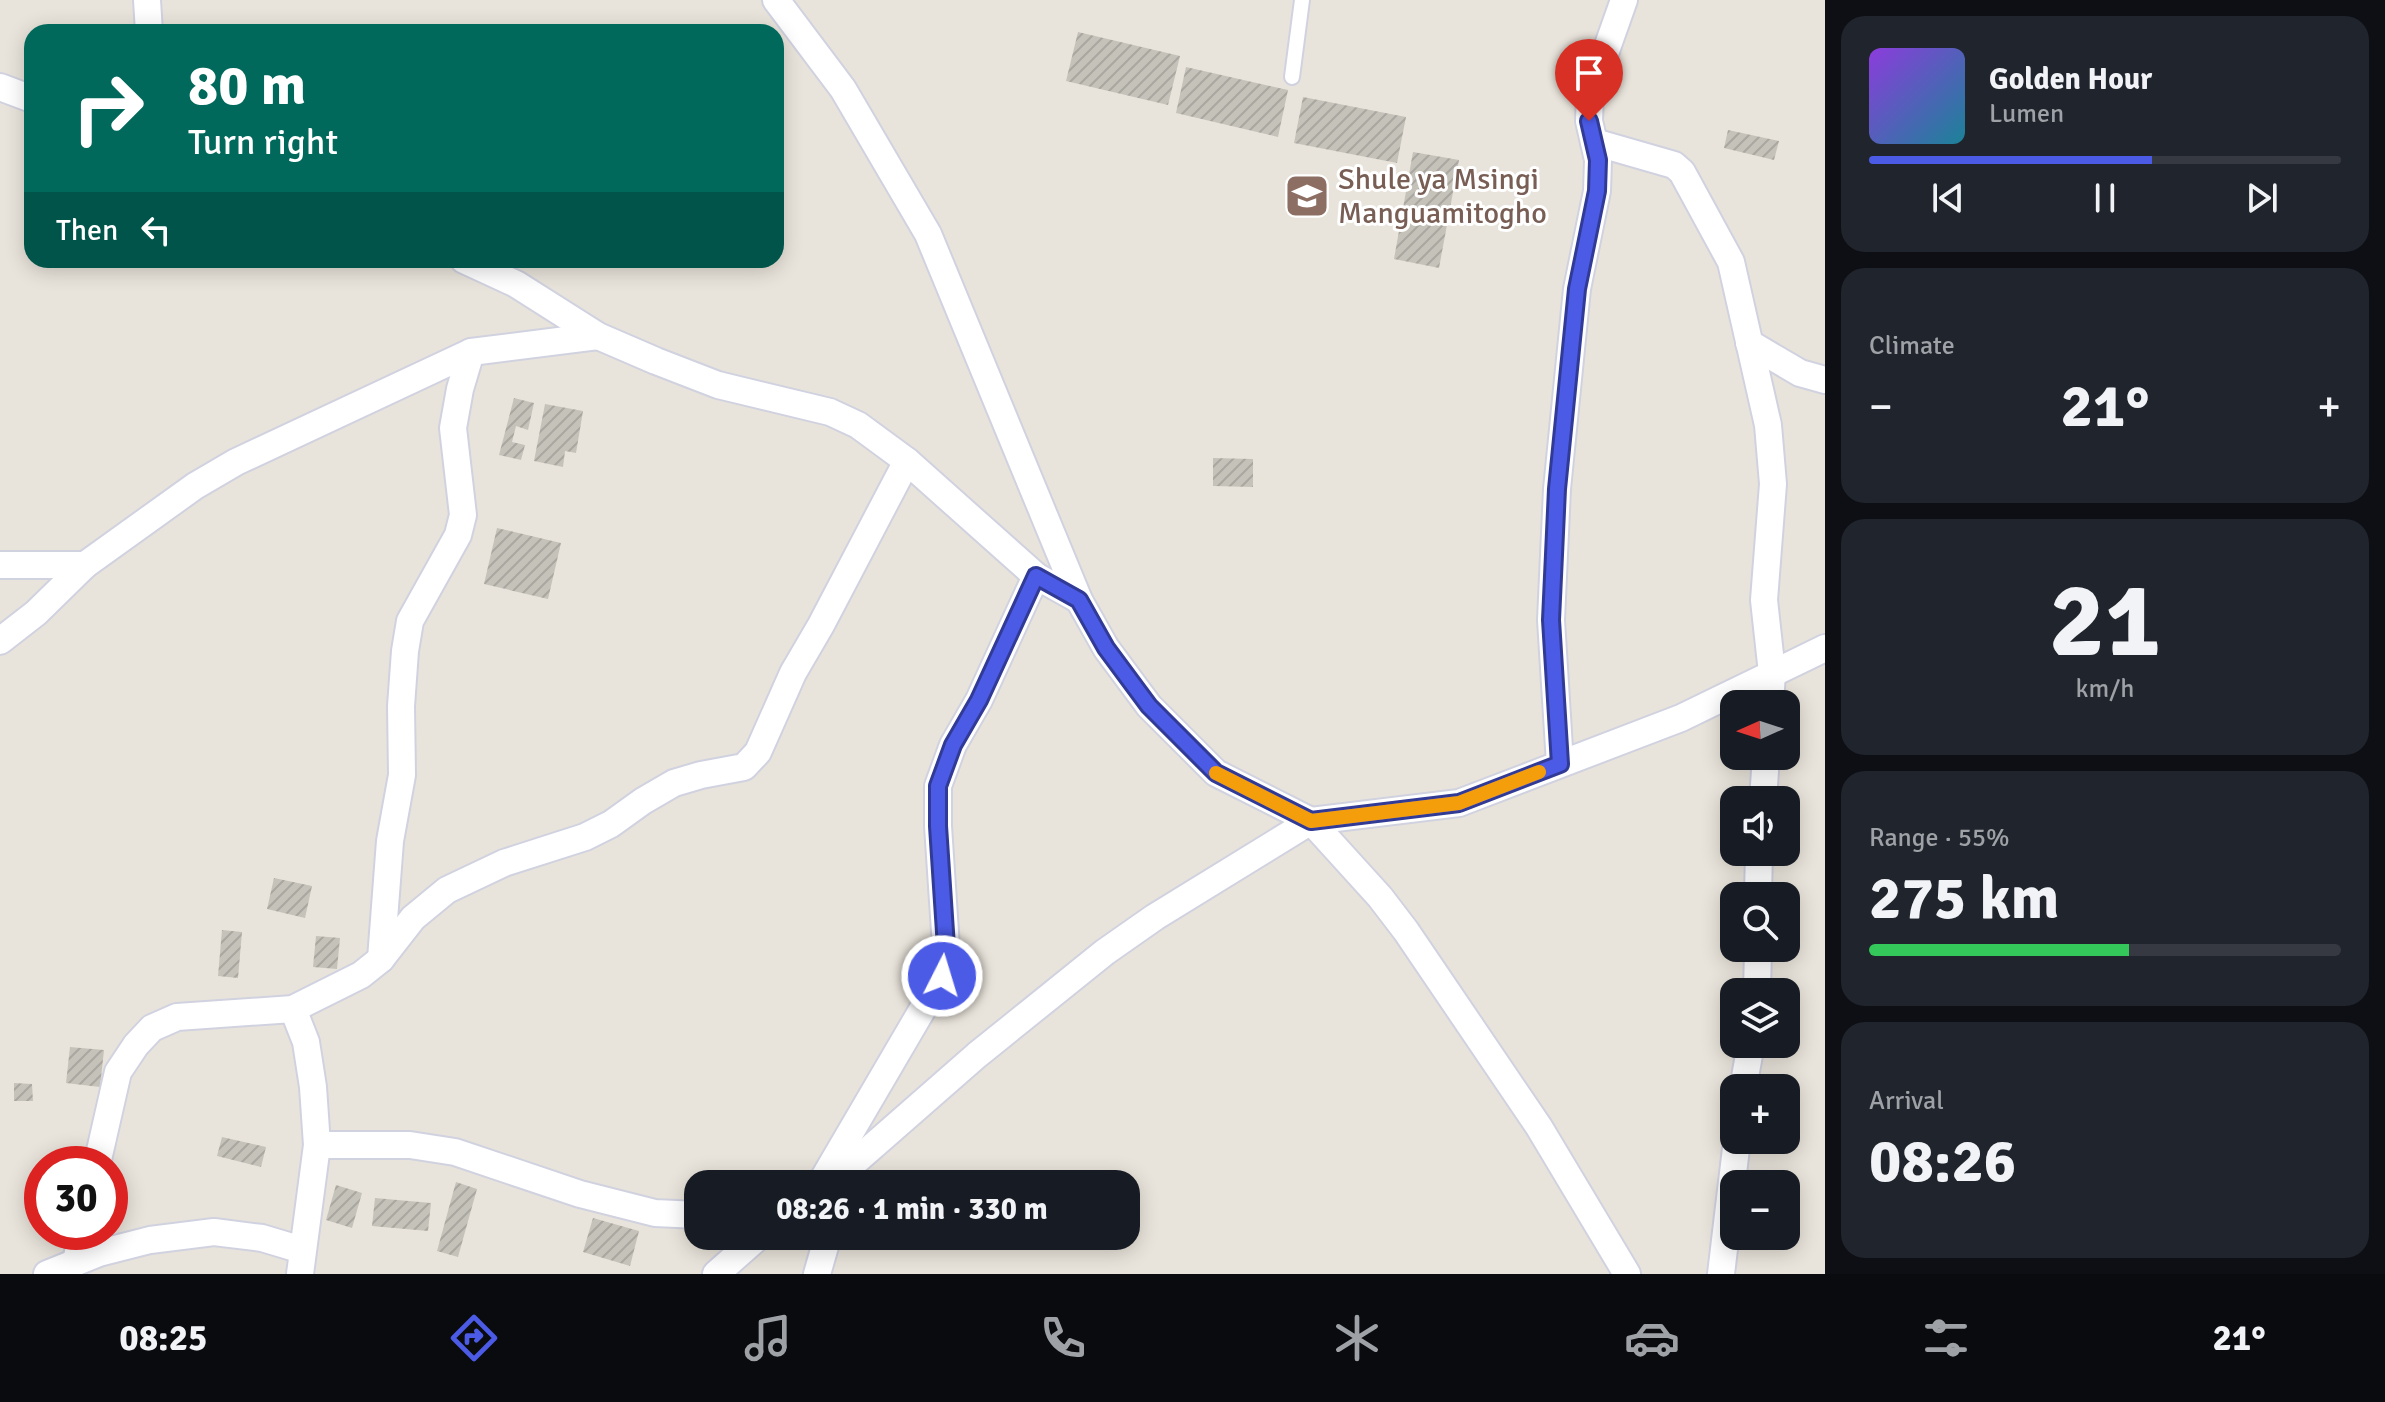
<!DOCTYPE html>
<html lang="en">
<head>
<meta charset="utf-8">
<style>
  :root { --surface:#171b24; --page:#20242c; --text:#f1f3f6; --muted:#9ea1a6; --line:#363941; --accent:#4b5be6 }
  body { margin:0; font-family:Signika,sans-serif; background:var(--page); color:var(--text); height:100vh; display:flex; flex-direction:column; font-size:30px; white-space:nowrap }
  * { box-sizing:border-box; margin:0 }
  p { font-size:26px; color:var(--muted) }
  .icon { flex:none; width:44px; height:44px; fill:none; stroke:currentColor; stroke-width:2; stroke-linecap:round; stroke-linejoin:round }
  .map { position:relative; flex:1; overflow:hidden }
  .details { display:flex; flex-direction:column; gap:16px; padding:16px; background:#0d0f14; width:560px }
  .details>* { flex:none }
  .guide { position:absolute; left:24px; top:24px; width:760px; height:244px; border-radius:24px; box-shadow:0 4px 20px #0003; background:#00695c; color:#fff; overflow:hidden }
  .needle { width:52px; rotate:267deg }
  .tools { position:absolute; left:1720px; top:690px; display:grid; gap:16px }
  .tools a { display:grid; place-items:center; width:80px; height:80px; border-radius:16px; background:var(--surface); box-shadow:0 4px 20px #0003; font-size:40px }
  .speed { position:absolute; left:24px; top:1146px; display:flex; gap:16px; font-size:40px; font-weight:700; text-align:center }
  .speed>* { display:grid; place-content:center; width:104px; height:104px; border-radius:50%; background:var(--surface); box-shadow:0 4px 20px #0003; line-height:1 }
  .speed .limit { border:12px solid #d22; background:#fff; color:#111 }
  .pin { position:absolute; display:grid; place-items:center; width:68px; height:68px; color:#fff; margin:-82px -34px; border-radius:50% 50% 50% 0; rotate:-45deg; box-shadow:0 0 8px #0007 }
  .pin .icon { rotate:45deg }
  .me { position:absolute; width:88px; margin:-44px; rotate:5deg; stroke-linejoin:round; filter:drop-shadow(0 0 6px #0008) }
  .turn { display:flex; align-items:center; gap:28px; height:168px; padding:0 32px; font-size:36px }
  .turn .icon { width:104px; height:104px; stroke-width:2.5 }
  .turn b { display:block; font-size:56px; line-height:68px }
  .then { display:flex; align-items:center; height:76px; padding:0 32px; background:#0003; gap:16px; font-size:30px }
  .big { font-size:60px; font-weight:700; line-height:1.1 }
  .details .card { flex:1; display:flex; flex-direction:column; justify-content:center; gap:12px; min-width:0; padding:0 28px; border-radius:24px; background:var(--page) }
  .details .dial { align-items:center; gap:0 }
  .dial b { font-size:104px; line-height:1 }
  .song { display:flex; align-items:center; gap:24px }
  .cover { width:96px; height:96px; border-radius:12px; background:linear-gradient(135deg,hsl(270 70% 55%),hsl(190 70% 35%)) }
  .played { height:8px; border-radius:4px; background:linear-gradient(90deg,var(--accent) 60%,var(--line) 60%) }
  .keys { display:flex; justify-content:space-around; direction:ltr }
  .heat { display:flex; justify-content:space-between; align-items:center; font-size:44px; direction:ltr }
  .charge { height:12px; border-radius:6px; background:linear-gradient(90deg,#34c759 55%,var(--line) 0) }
  .trip { position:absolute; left:684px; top:1170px; width:456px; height:80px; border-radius:24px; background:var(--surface); box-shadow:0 4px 20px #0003; font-weight:700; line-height:80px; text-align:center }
  .tabs { display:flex; height:128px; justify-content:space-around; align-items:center; background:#090b0e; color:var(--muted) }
  .tabs .icon { width:56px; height:56px }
  .tabs .selected { color:var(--accent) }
  .tabs b { font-size:36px; color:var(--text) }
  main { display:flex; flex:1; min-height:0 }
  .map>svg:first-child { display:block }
  .building { fill:url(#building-hatch) }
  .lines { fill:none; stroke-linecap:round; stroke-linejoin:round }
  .service-casing { stroke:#d1d2e0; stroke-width:18 }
  .minor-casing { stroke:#d1d2e0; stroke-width:30 }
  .service { stroke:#fff; stroke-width:14 }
  .minor { stroke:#fff; stroke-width:26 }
  .route-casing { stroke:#313b96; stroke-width:20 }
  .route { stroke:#4b5be6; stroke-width:14 }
  .slow { stroke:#f59e0b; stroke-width:14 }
  .labels { text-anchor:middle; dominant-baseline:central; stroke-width:6; stroke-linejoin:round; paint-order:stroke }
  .education-label { font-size:30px; fill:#785e54; stroke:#fff; text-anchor:start }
</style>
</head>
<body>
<main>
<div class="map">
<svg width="1825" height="1274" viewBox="0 0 1825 1274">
  <defs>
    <pattern id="building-hatch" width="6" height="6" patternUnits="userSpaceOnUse" patternTransform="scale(2)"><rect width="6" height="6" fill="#c5c2ba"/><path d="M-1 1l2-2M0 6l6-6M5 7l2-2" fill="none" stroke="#a9a7a0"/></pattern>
  </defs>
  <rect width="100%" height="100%" fill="#e9e4db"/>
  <g class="building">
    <polygon points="1078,32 1180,56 1168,105 1066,81"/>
    <polygon points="1186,67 1288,90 1278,137 1176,113"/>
    <polygon points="1303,97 1406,117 1397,163 1294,143"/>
    <polygon points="1728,130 1779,141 1774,160 1724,148"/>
    <polygon points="1413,152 1459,160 1439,268 1394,259"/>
    <polygon points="514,398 534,403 528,430 516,426 512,442 525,445 521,460 499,455"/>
    <polygon points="545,404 583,411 576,453 565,451 563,467 534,461"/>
    <polygon points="1213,458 1253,459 1253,487 1213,486"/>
    <polygon points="497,528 561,543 548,599 484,584"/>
    <polygon points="274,878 312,886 305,918 267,909"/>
    <polygon points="222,930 242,932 238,978 218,976"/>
    <polygon points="316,936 340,938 337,969 313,967"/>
    <polygon points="70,1047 104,1050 100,1087 66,1083"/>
    <polygon points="14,1083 32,1084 33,1101 14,1101"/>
    <polygon points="222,1137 266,1147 261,1167 217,1156"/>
    <polygon points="456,1182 477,1189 458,1257 437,1251"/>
    <polygon points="336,1185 362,1193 352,1228 326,1220"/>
    <polygon points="375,1198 431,1203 428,1231 372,1226"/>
    <polygon points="593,1218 639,1231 630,1266 583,1252"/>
    <polygon points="912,1236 977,1236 977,1246 912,1248"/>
  </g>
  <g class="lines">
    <g class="service-casing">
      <polyline id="service" points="1292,77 1302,0"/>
    </g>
    <g class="minor-casing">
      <g id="minor">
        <polyline points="147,0 149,32"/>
        <polyline points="776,0 843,89 928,234 1079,600 1106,648 1149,706 1216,773 1311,821 1380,897 1406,931 1539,1127 1627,1274"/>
        <polyline points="0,87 32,99"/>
        <polyline points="1594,142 1674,165 1682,172 1731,262 1768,425 1773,484 1764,600 1772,673 1770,704"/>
        <polyline points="464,260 516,284 598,336 656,361 718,385 830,412 858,425 907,461 1036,576 1079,600"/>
        <polyline points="1749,343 1800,373 1825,380"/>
        <polyline points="0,565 85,565"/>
        <polyline points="0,641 36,613 85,565 195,486 236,462 471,352 598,336"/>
        <polyline points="1560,764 1551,620 1557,489 1577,289 1597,191 1598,160 1589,121 1590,96 1624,0"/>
        <polyline points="1763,800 1766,756"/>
        <polyline points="1758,896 1759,852"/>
        <polyline points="381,959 390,841 402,775 401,706 405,651 410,621 458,535 463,515 453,428 460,389 471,352"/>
        <polyline points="1757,992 1758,948"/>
        <polyline points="293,1009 306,1042 313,1087 317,1145 300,1274"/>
        <polyline points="1743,1088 1751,1044"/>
        <polyline points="317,1145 410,1145 455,1152 580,1194 655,1213 698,1215"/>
        <polyline points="97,1164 118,1072 136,1045 152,1028 177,1017 293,1009 361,975 381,959 413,918 447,890 504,863 585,837 611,824 643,801 674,783 701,775 744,767 758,752 793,673 821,625 907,461"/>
        <polyline points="822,1181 942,976 946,947 938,826 938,786 953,745 979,700 1036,576"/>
        <polyline points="824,1184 841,1174 977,1055 1105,952 1155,917 1311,821 1459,803 1681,718 1825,648"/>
        <polyline points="76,1262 82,1232"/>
        <polyline points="47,1274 99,1253 150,1240 214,1232 262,1238 302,1250"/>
        <polyline points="716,1274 759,1236"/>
        <polyline points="817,1274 828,1236"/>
        <polyline points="1721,1274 1737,1140"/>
      </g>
    </g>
    <use href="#service" class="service"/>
    <use href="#minor" class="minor"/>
  </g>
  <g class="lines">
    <g class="route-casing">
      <polyline id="route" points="942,976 946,947 938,826 938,786 953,745 979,700 1036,576 1079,600 1106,648 1149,706 1216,773 1311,821 1459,803 1560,764 1551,620 1557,489 1577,289 1597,191 1598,160 1589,121"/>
    </g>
    <use href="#route" class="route"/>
    <polyline class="slow" points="1216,773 1311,821 1459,803 1539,772"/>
  </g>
  <defs>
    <g id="school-square" transform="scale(2.3)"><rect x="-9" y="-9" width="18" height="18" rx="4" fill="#8d6e63" stroke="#fff"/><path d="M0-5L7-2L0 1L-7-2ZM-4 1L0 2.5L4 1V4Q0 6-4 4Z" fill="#fff"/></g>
  </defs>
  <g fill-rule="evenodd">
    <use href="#school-square" x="1307" y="196"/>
  </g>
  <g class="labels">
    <g class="education-label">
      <text x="1338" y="179">Shule ya Msingi<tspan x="1338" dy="34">Manguamitogho</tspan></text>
    </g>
  </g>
</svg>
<div class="tools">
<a><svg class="needle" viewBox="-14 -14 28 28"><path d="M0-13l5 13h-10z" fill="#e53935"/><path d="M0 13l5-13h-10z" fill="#9ea1a6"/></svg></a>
<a><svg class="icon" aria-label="sound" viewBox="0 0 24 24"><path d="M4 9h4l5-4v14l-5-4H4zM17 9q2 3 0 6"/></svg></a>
<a><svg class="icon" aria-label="search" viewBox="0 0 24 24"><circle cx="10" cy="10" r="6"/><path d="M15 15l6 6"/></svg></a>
<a><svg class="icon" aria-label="layers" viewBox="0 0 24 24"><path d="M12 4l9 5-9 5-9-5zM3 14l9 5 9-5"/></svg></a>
<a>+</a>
<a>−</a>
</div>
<div class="speed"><div class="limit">30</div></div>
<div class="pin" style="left:1589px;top:121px;background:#d93025"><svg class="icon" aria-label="arrive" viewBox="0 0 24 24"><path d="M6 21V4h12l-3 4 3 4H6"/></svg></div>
<svg class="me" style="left:942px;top:976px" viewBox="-20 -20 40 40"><circle r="17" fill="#4b5be6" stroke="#fff" stroke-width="3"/><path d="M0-11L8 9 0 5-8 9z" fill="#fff"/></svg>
<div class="trip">08:26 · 1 min · 330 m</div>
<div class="guide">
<div class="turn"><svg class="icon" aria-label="right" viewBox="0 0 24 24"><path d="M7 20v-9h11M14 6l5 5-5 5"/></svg><div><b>80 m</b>Turn right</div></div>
<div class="then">Then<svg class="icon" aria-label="left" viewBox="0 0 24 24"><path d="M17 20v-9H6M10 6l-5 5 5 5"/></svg></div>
</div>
</div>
<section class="details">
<div class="card">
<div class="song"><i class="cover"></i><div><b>Golden Hour</b><p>Lumen</p></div></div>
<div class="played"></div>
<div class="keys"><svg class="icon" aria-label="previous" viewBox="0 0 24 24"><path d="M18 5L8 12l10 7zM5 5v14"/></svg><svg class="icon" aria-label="pause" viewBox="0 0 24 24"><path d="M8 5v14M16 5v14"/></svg><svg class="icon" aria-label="next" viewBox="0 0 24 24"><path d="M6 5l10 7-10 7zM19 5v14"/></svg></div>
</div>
<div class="card"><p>Climate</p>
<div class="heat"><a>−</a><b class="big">21°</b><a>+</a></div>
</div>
<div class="card dial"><b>21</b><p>km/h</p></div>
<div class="card"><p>Range · 55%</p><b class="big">275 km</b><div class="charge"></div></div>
<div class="card"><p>Arrival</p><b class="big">08:26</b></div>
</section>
</main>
<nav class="tabs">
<b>08:25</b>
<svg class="icon selected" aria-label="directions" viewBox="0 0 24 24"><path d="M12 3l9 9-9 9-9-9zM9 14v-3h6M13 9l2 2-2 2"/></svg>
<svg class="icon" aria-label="music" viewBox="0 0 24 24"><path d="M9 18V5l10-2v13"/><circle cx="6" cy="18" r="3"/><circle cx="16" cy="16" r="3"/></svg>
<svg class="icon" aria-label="phone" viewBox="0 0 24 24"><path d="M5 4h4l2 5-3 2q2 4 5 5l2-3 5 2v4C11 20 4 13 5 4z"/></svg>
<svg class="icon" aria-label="climate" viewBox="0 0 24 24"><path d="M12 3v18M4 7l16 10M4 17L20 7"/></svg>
<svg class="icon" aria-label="car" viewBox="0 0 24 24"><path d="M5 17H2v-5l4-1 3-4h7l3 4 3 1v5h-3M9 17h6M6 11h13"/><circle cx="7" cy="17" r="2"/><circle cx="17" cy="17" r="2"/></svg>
<svg class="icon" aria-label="filters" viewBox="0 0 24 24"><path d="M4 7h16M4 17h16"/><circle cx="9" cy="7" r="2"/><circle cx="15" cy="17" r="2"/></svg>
<b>21°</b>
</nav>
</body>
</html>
